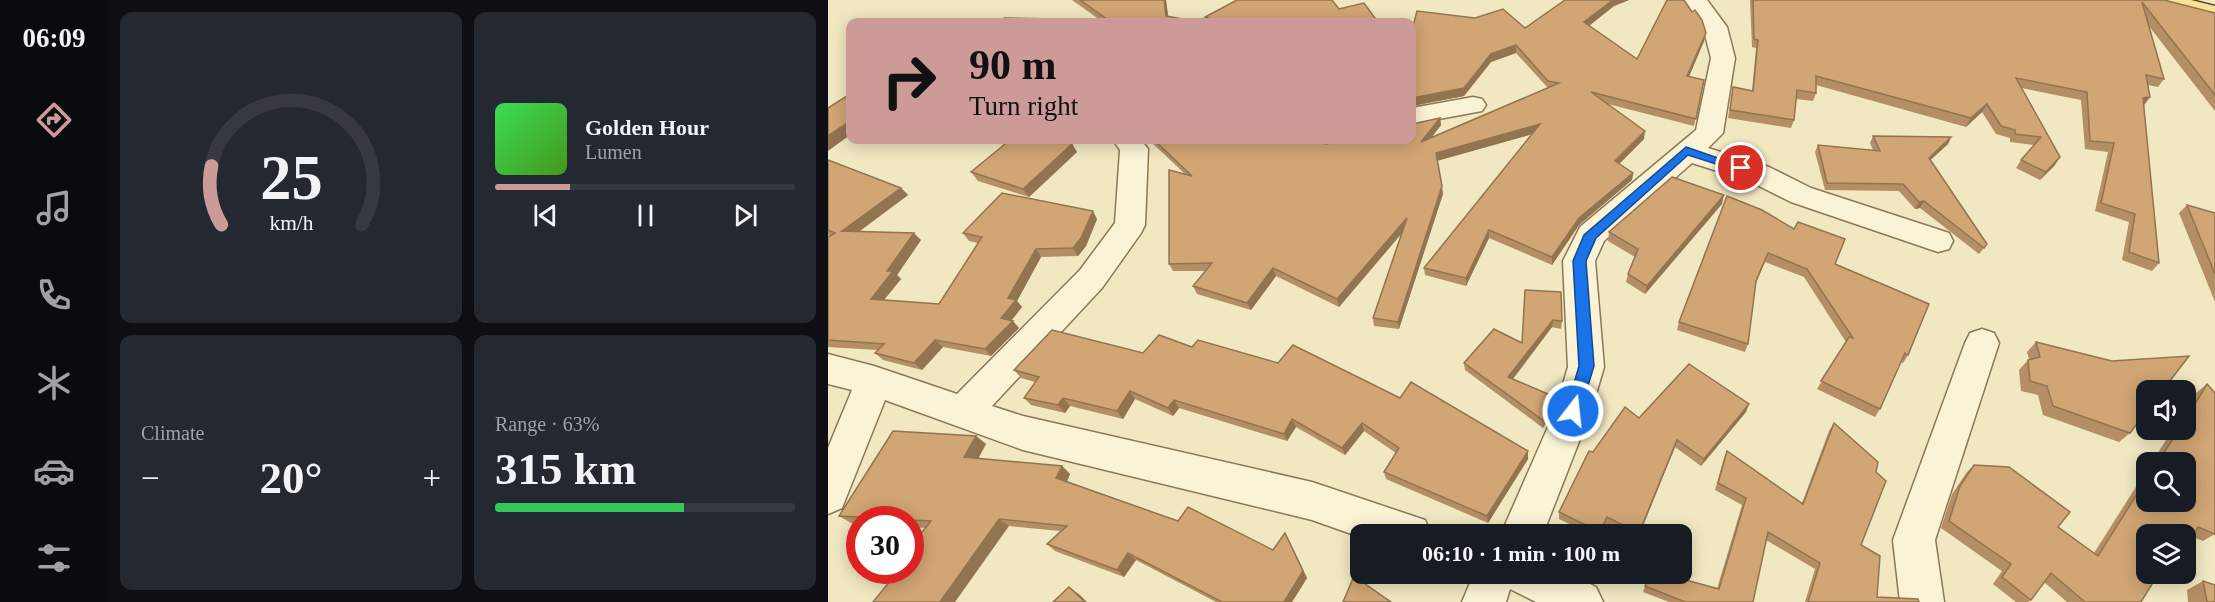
<!DOCTYPE html>
<html lang="en">
<head>
<meta charset="utf-8">
<style>
  :root { --surface:#171b24; --page:#242831; --text:#f1f3f6; --muted:#9ea1a6; --line:#363941; --accent:#cc9b97 }
  body { margin:0; font-family:"Times New Roman",serif; background:var(--page); color:var(--text); height:100vh; display:flex; flex-direction:column; font-size:22px; white-space:nowrap }
  * { box-sizing:border-box; margin:0 }
  p { font-size:20px; color:var(--muted) }
  .icon { flex:none; width:33px; height:33px; fill:none; stroke:currentColor; stroke-width:2; stroke-linecap:round; stroke-linejoin:round }
  .map { position:relative; flex:1; overflow:hidden }
  .panel { display:flex; flex-direction:column; gap:12px; padding:12px; background:#0d0f14; width:720px }
  .panel>* { flex:none }
  .banner { position:absolute; left:18px; top:18px; width:570px; height:126px; border-radius:12px; box-shadow:0 3px 15px #0003; background:#cc9b97; color:#111; overflow:hidden }
  .buttons { position:absolute; left:1308px; top:380px; display:grid; gap:12px }
  .buttons a { display:grid; place-items:center; width:60px; height:60px; border-radius:12px; background:var(--surface); box-shadow:0 3px 15px #0003; font-size:30px }
  .speed { position:absolute; left:18px; top:506px; display:flex; gap:12px; font-size:30px; font-weight:700; text-align:center }
  .speed>* { display:grid; place-content:center; width:78px; height:78px; border-radius:50%; background:var(--surface); box-shadow:0 3px 15px #0003; line-height:1 }
  .speed .limit { border:9px solid #d22; background:#fff; color:#111 }
  .pin { position:absolute; display:grid; place-items:center; width:51px; height:51px; color:#fff; margin:-26px; border:3px solid #fff; border-radius:50%; box-shadow:0 2px 6px #0007 }
  .me { position:absolute; width:66px; margin:-33px; rotate:16deg; stroke-linejoin:round; filter:drop-shadow(0 0 4px #0008) }
  .turn { display:flex; align-items:center; gap:21px; height:126px; padding:0 24px; font-size:27px }
  .turn .icon { width:78px; height:78px; stroke-width:2.5 }
  .turn b { display:block; font-size:42px; line-height:51px }
  .big { font-size:45px; font-weight:700; line-height:1.1 }
  .panel .tile { flex:1; display:flex; flex-direction:column; justify-content:center; gap:9px; min-width:0; padding:0 21px; border-radius:12px; background:var(--page) }
  .panel .dial { align-items:center; gap:0 }
  .dial svg { height:156px; overflow:visible; fill:none; stroke:var(--line); stroke-width:7; stroke-linecap:round; text-anchor:middle }
  .dial text { fill:var(--text); stroke:none }
  .song { display:flex; align-items:center; gap:18px }
  .cover { width:72px; height:72px; border-radius:9px; background:linear-gradient(135deg,hsl(130 70% 55%),hsl(100 70% 35%)) }
  .played { height:6px; border-radius:3px; background:linear-gradient(90deg,var(--accent) 25%,var(--line) 25%) }
  .keys { display:flex; justify-content:space-around; direction:ltr }
  .heat { display:flex; justify-content:space-between; align-items:center; font-size:33px; direction:ltr }
  .charge { height:9px; border-radius:4px; background:linear-gradient(90deg,#34c759 63%,var(--line) 0) }
  .panel .tiles { flex:1; display:grid; gap:12px; grid-template-columns:repeat(2,1fr) }
  .trip { position:absolute; left:522px; top:524px; width:342px; height:60px; border-radius:12px; background:var(--surface); box-shadow:0 3px 15px #0003; font-weight:700; line-height:60px; text-align:center }
  main { display:flex; flex:1; min-height:0 }
  .tabs { display:flex; flex-direction:column; width:108px; justify-content:space-around; align-items:center; background:#090b0e; color:var(--muted) }
  .tabs .icon { width:42px; height:42px }
  .tabs .current { color:var(--accent) }
  .tabs b { font-size:27px; color:var(--text) }
  .map>svg:first-child { display:block }
  .lines { fill:none; stroke-linecap:round; stroke-linejoin:round }
  .minor-casing { stroke:#8b7857; stroke-width:3 }
  .major-casing { stroke:#59452c; stroke-width:3 }
  .minor { fill:#fbf3d5; fill-rule:evenodd }
  .major { fill:#f6e296; fill-rule:evenodd }
  .wall { fill:#b48e64 }
  .shaded-wall { fill:#927451 }
  .building { fill:#d1a574; stroke:#927451; stroke-width:1.5 }
  .route { fill:#1a73e8; stroke:#114b97; stroke-width:1.5 }
</style>
</head>
<body>
<main>
<nav class="tabs">
<b>06:09</b>
<svg class="icon current" aria-label="directions" viewBox="0 0 24 24"><path d="M12 3l9 9-9 9-9-9zM9 14v-3h6M13 9l2 2-2 2"/></svg>
<svg class="icon" aria-label="music" viewBox="0 0 24 24"><path d="M9 18V5l10-2v13"/><circle cx="6" cy="18" r="3"/><circle cx="16" cy="16" r="3"/></svg>
<svg class="icon" aria-label="phone" viewBox="0 0 24 24"><path d="M5 4h4l2 5-3 2q2 4 5 5l2-3 5 2v4C11 20 4 13 5 4z"/></svg>
<svg class="icon" aria-label="climate" viewBox="0 0 24 24"><path d="M12 3v18M4 7l16 10M4 17L20 7"/></svg>
<svg class="icon" aria-label="car" viewBox="0 0 24 24"><path d="M5 17H2v-5l4-1 3-4h7l3 4 3 1v5h-3M9 17h6M6 11h13"/><circle cx="7" cy="17" r="2"/><circle cx="17" cy="17" r="2"/></svg>
<svg class="icon" aria-label="filters" viewBox="0 0 24 24"><path d="M4 7h16M4 17h16"/><circle cx="9" cy="7" r="2"/><circle cx="15" cy="17" r="2"/></svg>
</nav>
<section class="panel">
<div class="tiles">
<div class="tile dial"><svg viewBox="0 0 100 80">
<path d="M14 69A42 42 0 1 1 86 69"/>
<path d="M14 69A42 42 0 0 1 9 39" stroke="#cc9b97"/>
<text x="50" y="56" font-size="32" font-weight="700">25</text>
<text x="50" y="72" font-size="11">km/h</text>
</svg></div>
<div class="tile">
<div class="song"><i class="cover"></i><div><b>Golden Hour</b><p>Lumen</p></div></div>
<div class="played"></div>
<div class="keys"><svg class="icon" aria-label="previous" viewBox="0 0 24 24"><path d="M18 5L8 12l10 7zM5 5v14"/></svg><svg class="icon" aria-label="pause" viewBox="0 0 24 24"><path d="M8 5v14M16 5v14"/></svg><svg class="icon" aria-label="next" viewBox="0 0 24 24"><path d="M6 5l10 7-10 7zM19 5v14"/></svg></div>
</div>
<div class="tile"><p>Climate</p>
<div class="heat"><a>−</a><b class="big">20°</b><a>+</a></div>
</div>
<div class="tile"><p>Range · 63%</p><b class="big">315 km</b><div class="charge"></div></div>
</div>
</section>
<div class="map">
<svg width="1387" height="602" viewBox="0 0 1387 602">
  <rect width="100%" height="100%" fill="#f1e7c1"/>
  <g class="lines">
    <g class="minor-casing">
      <g id="minor">
        <polygon points="856,0 879,0 899,27 907,58 895,133 880,148 941,167 983,188 1121,233 1125,241 1121,249 1110,252 963,202 921,181 864,163 776,241 767,261 776,367 763,411 715,534 673,534 727,411 740,367 735,261 752,227 868,130 883,58 875,27"/>
        <polygon points="645,97 654,99 658,105 654,111 584,124 584,108"/>
        <polygon points="285,140 313,140 320,149 317,225 313,233 274,288 164,406 195,416 484,482 597,520 603,534 532,534 532,537 484,520 195,450 57,400 14,508 0,514 0,448 24,390 0,384 0,354 46,366 129,394 252,270 287,223 292,150"/>
        <polygon points="1154,329 1166,333 1171,343 1107,540 1116,602 1072,602 1065,540 1137,343 1142,333"/>
        <polygon points="646,573 740,573 768,587 775,602 708,602 682,589 678,602 634,602"/>
      </g>
    </g>
    <g class="major-casing">
      <polygon id="major" points="1325,0 1363,0 1387,6 1387,20 1328,5"/>
    </g>
    <use href="#minor" class="minor"/>
    <use href="#major" class="major"/>
  </g>
  <g class="wall">
    <polygon points="244,0 338,0 340,17 272,20"/>
    <polygon points="737,0 801,0 786,6 761,25 809,59 878,33 876,41 861,76 876,80 866,126 780,104 816,139 791,164 805,173 804,180 751,225 724,265 661,238 638,286 597,275 596,268 704,134 609,161 615,194 571,329 546,326 545,318 573,234 511,307 448,276 423,310 369,294 365,286 377,271 345,271 341,264 357,174 321,140 491,140 498,144 612,118 613,125 604,137 720,88 688,53 663,62 636,96 584,106 584,30 697,28"/>
    <polygon points="922,0 1336,0 1387,13 1387,111 1320,25 1336,79 1330,87 1320,85 1322,97 1316,105 1331,263 1324,271 1294,260 1301,222 1267,211 1280,152 1257,149 1253,100 1193,88 1227,165 1212,180 1188,168 1193,160 1206,145 1182,142 1182,138 1168,134 1154,112 1138,127 988,85 988,93 985,101 968,99 966,120 963,128 900,118 905,87 924,91 928,48 924,47"/>
    <polygon points="511,9 550,22 379,22 377,17"/>
    <polygon points="1045,136 1123,137 1120,144 1102,160 1159,244 1151,254 1092,208 1087,209 1071,191 997,190 987,152 990,145 1045,150 1042,143"/>
    <polygon points="244,144 249,152 201,197 150,181 143,172"/>
    <polygon points="0,160 73,188 80,195 32,231 93,240 69,275 73,279 56,300 111,304 150,243 141,241 135,233 269,219 258,246 250,256 213,257 189,301 194,307 183,320 191,328 163,356 115,347 94,370 55,360 47,353 50,350 0,347 0,237 2,236 0,235"/>
    <polygon points="899,196 1007,264 1080,355 1075,363 1073,362 1052,409 1047,417 989,389 1018,342 976,277 937,262 928,283 920,344 917,352 849,330 851,322"/>
    <polygon points="894,204 817,294 798,282 800,274 807,257 780,241 781,232"/>
    <polygon points="1359,205 1387,213 1387,302 1351,213"/>
    <polygon points="697,290 734,321 733,329 724,327 685,379 727,397 727,404 715,428 637,370 636,363 694,343"/>
    <polygon points="1208,342 1302,433 1291,442 1215,415 1210,395 1193,391 1191,370 1201,359 1199,352"/>
    <polygon points="364,347 572,398 700,451 700,459 660,523 558,479 556,472 568,453 536,431 517,455 468,427 459,441 351,408 345,416 307,399 295,419 242,406 237,413 203,405 196,398 207,382 193,378 186,370"/>
    <polygon points="1379,384 1387,393 1387,534 1375,541 1364,537 1318,573 1344,573 1342,575 1330,582 1327,579 1313,602 1239,602 1216,582 1203,600 1200,602 1188,602 1165,584 1174,571 1113,528 1124,494 1139,472 1146,465 1230,527 1266,553 1318,471 1318,501 1358,462 1324,462 1345,429 1358,429 1358,410 1368,393"/>
    <polygon points="918,412 873,466 847,447 812,534 799,534 777,524 773,534 762,534 731,519 731,512 765,452 811,418"/>
    <polygon points="1006,423 1048,472 1033,545 1049,597 1091,602 977,602 987,569 938,540 925,602 841,602 815,592 822,573 889,589 914,505 887,490 896,458 899,451 974,503 1001,431"/>
    <polygon points="148,436 158,444 150,459 234,466 242,474 239,481 350,521 445,550 461,540 479,578 464,602 388,602 308,560 296,577 227,551 219,544 232,531 181,526 82,570 98,528 82,527 82,519 32,519 32,524 23,523 11,516"/>
    <polygon points="1375,581 1387,602 1360,602 1359,590"/>
  </g>
  <g class="shaded-wall">
    <polygon points="336,0 338,0 341,22 338,16"/>
    <polygon points="785,0 801,0 786,6 756,30 756,22"/>
    <polygon points="878,33 876,41 858,84 859,76"/>
    <polygon points="688,45 688,53 663,62 636,96 584,106 584,98 663,54"/>
    <polygon points="1322,97 1316,105 1315,98"/>
    <polygon points="1159,104 1154,112 1138,127 1143,118"/>
    <polygon points="612,118 613,125 594,149 593,142"/>
    <polygon points="22,121 22,135 0,151 0,136"/>
    <polygon points="712,124 712,132 608,161 608,153"/>
    <polygon points="817,131 816,139 786,169 787,161"/>
    <polygon points="1123,137 1120,144 1097,165 1101,158"/>
    <polygon points="244,144 249,152 201,197 195,189"/>
    <polygon points="1232,157 1227,165 1212,180 1218,172"/>
    <polygon points="805,173 804,180 751,225 724,265 724,257 751,218"/>
    <polygon points="614,186 615,194 571,329 570,322"/>
    <polygon points="73,188 80,195 22,238 14,231"/>
    <polygon points="896,195 894,204 817,294 819,286"/>
    <polygon points="1096,201 1092,208 1087,209 1091,202"/>
    <polygon points="265,211 269,219 258,246 250,256 245,248"/>
    <polygon points="579,218 580,226 511,307 509,299"/>
    <polygon points="661,230 661,238 638,286 638,278"/>
    <polygon points="86,233 93,240 69,275 73,279 50,307 43,299 59,271"/>
    <polygon points="208,249 213,257 189,301 194,307 180,325 173,318 180,298"/>
    <polygon points="445,268 448,276 423,310 419,303"/>
    <polygon points="725,320 724,327 681,384 680,377"/>
    <polygon points="185,321 191,328 163,356 157,349"/>
    <polygon points="107,340 115,347 94,370 86,363"/>
    <polygon points="302,391 307,399 295,419 289,411"/>
    <polygon points="727,397 727,404 715,428 716,421"/>
    <polygon points="235,398 242,406 237,413 230,405"/>
    <polygon points="346,400 351,408 345,416 340,408"/>
    <polygon points="921,404 918,412 873,466 876,459"/>
    <polygon points="464,419 468,427 459,441 456,434"/>
    <polygon points="534,423 536,431 517,455 514,448"/>
    <polygon points="148,436 158,444 146,466 136,457"/>
    <polygon points="849,440 847,447 811,534"/>
    <polygon points="700,451 700,459 660,523 659,516"/>
    <polygon points="234,466 242,474 237,486 228,478"/>
    <polygon points="779,517 777,524 773,534 772,534"/>
    <polygon points="171,519 181,526 127,602 112,602"/>
    <polygon points="457,533 479,578 464,602 456,602"/>
    <polygon points="300,553 308,560 296,577 289,570"/>
    <polygon points="241,587 252,595 259,602 257,602"/>
  </g>
  <g class="building">
    <polygon points="252,0 336,0 338,16 371,22 172,22 176,18 280,20"/>
    <polygon points="409,0 504,0 511,9 536,3 550,22 391,22 377,17"/>
    <polygon points="737,0 785,0 756,22 809,59 839,0 856,0 864,12 867,10 874,20 878,33 859,76 876,80 868,119 763,92 817,131 787,161 805,173 751,218 724,257 661,230 638,278 596,268 712,124 608,153 614,186 570,322 545,318 579,218 509,299 445,268 419,303 365,286 384,263 341,264 341,170 364,176 326,140 491,140 498,144 517,140 584,140 584,124 612,118 593,142 731,83 720,81 688,45 663,54 636,88 584,98 584,30 589,11 647,18 675,9 697,28"/>
    <polygon points="925,0 1336,0 1387,13 1387,95 1314,2 1336,79 1318,75 1322,97 1315,98 1331,263 1301,252 1307,214 1273,203 1286,143 1262,141 1259,92 1188,78 1232,157 1218,172 1193,160 1213,137 1187,134 1187,130 1173,126 1159,104 1143,118 988,76 988,93 969,90 966,120 902,110 905,87 925,91 930,40 926,39"/>
    <polygon points="22,94 22,121 0,136 0,108"/>
    <polygon points="1045,136 1123,137 1101,158 1159,244 1156,248 1096,201 1091,202 1075,184 999,183 990,145 1052,151"/>
    <polygon points="182,140 229,140 244,144 195,189 143,172"/>
    <polygon points="0,160 73,188 14,231 86,233 59,271 65,271 43,299 111,304 154,237 135,233 174,193 265,211 253,238 245,248 208,249 180,298 188,300 173,318 185,321 157,349 107,340 86,363 47,353 56,344 0,340 0,237 7,233 0,230"/>
    <polygon points="844,177 896,195 819,286 800,274 810,249 781,232"/>
    <polygon points="899,196 934,210 966,229 970,222 1017,239 1007,264 1101,304 1080,355 1077,353 1052,409 993,381 1021,337 1025,338 979,269 940,253 928,281 920,344 851,322"/>
    <polygon points="1359,205 1387,213 1387,274"/>
    <polygon points="697,290 733,292 734,321 725,320 680,377 727,397 716,421 636,363 666,329 694,343"/>
    <polygon points="224,330 315,353 331,335 364,347 370,340 450,363 465,345 572,398 583,382 700,451 659,516 556,472 571,448 534,423 514,448 464,419 456,434 346,400 340,408 302,391 289,411 235,398 230,405 196,398 211,377 186,370"/>
    <polygon points="1208,342 1284,361 1361,356 1335,390 1318,390 1318,412 1302,433 1225,406 1219,386 1202,381 1200,360 1212,357"/>
    <polygon points="861,364 921,404 876,459 849,440 811,533 779,517 772,532 731,512 761,451 765,452 797,407 811,418"/>
    <polygon points="1379,384 1387,393 1387,534 1370,527 1358,549 1358,534 1318,534 1318,573 1331,573 1313,602 1257,602 1223,573 1203,600 1174,577 1183,564 1121,521 1132,486 1146,465 1181,467 1242,512 1230,527 1270,556 1318,480 1318,501 1358,501 1358,462 1330,462 1351,429 1358,429 1358,419"/>
    <polygon points="1006,423 1050,462 1048,472 1058,481 1033,545 1052,556 1049,597 1090,599 1091,602 980,602 992,563 940,532 925,602 857,602 817,586 822,573 832,573 891,589 918,498 890,483 899,451 975,504"/>
    <polygon points="65,431 148,436 136,457 234,466 228,478 350,521 360,507 445,550 457,533 475,571 456,602 394,602 300,553 289,570 219,544 239,526 171,519 112,602 45,602 71,570 82,570 82,547 103,521 82,520 82,519 65,519 11,516"/>
    <polygon points="526,576 563,602 515,602"/>
    <polygon points="1375,581 1387,585 1387,602 1379,602"/>
    <polygon points="241,587 257,602 225,602"/>
  </g>
  <polygon class="route" points="858,147 919,168 913,172 860,155 768,238 758,261 766,366 751,415 740,415 738,411 751,366 745,261 756,235"/>
</svg>
<div class="buttons">
<a><svg class="icon" aria-label="sound" viewBox="0 0 24 24"><path d="M4 9h4l5-4v14l-5-4H4zM17 9q2 3 0 6"/></svg></a>
<a><svg class="icon" aria-label="search" viewBox="0 0 24 24"><circle cx="10" cy="10" r="6"/><path d="M15 15l6 6"/></svg></a>
<a><svg class="icon" aria-label="layers" viewBox="0 0 24 24"><path d="M12 4l9 5-9 5-9-5zM3 14l9 5 9-5"/></svg></a>
</div>
<div class="speed"><div class="limit">30</div></div>
<div class="pin" style="left:913px;top:168px;background:#d93025"><svg class="icon" aria-label="arrive" viewBox="0 0 24 24"><path d="M6 21V4h12l-3 4 3 4H6"/></svg></div>
<svg class="me" style="left:745px;top:411px" viewBox="-20 -20 40 40"><circle r="17" fill="#1a73e8" stroke="#fff" stroke-width="3"/><path d="M0-11L8 9 0 5-8 9z" fill="#fff"/></svg>
<div class="trip">06:10 · 1 min · 100 m</div>
<div class="banner">
<div class="turn"><svg class="icon" aria-label="right" viewBox="0 0 24 24"><path d="M7 20v-9h11M14 6l5 5-5 5"/></svg><div><b>90 m</b>Turn right</div></div>
</div>
</div>
</main>
</body>
</html>
